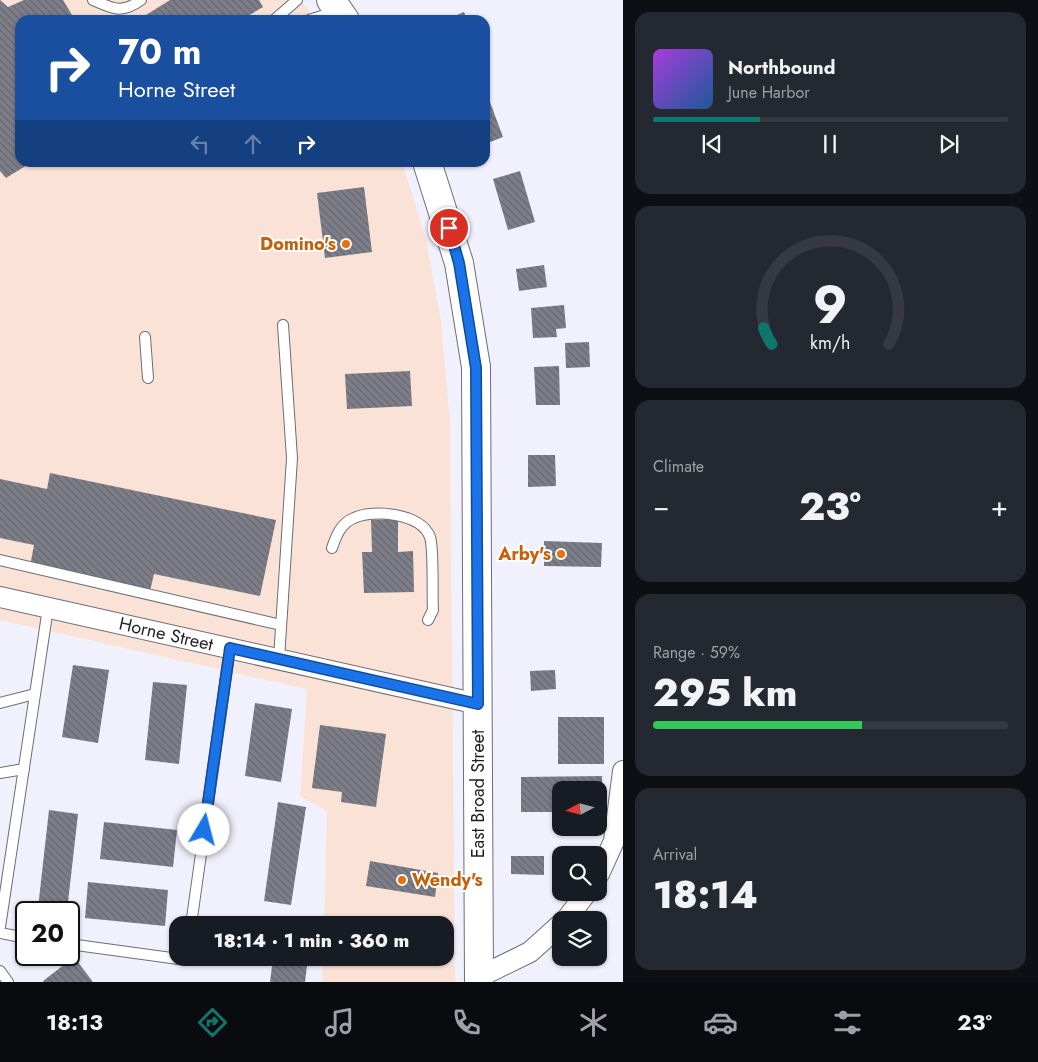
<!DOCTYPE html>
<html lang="en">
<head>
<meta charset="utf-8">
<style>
  :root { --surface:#171b24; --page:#242831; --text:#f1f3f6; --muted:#9ea1a6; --line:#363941; --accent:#0f766e }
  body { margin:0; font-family:Jost,sans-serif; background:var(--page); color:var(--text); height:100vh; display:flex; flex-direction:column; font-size:19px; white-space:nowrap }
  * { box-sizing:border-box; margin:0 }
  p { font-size:16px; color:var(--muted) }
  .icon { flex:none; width:28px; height:28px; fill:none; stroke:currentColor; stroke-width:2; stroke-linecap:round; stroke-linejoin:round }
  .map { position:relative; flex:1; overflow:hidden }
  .sheet { display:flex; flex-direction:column; gap:12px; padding:12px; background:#0d0f14; width:415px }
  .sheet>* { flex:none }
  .hud { position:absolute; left:15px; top:15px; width:475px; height:152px; border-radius:15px; box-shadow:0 1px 4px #0004; background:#1a4fa0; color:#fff; overflow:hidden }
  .needle { width:32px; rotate:263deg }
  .tools { position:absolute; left:552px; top:781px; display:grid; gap:10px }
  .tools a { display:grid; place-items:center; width:55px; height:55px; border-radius:10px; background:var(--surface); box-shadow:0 1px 4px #0004; font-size:25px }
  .speed { position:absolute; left:15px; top:901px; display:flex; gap:10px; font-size:25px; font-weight:700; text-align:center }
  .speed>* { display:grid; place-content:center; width:65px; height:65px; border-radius:50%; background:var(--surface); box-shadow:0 1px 4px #0004; line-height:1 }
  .speed .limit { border:2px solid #111; border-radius:8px; background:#fff; color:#111 }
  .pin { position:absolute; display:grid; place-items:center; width:42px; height:42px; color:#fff; margin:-21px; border:2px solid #fff; border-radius:50%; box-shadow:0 1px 5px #0007 }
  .me { position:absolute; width:55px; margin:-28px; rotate:8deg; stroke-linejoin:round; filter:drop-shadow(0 0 4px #0008) }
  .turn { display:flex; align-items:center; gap:18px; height:105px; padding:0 20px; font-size:22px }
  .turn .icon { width:65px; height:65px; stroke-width:2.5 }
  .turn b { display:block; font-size:35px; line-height:42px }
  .lanes { display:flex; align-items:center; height:48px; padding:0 20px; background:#0003; justify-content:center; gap:25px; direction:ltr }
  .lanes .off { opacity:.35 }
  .big { font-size:38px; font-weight:800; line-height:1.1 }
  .sheet .tile { flex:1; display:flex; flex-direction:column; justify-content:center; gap:8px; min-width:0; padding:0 18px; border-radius:15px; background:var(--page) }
  .sheet .dial { align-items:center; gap:0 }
  .dial svg { height:130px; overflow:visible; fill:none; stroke:var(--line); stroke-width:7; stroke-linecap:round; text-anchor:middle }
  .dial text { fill:var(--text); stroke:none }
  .song { display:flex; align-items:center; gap:15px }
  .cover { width:60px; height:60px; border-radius:8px; background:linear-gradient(135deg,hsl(280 70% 55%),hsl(210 70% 35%)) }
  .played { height:5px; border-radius:2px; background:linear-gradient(90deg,var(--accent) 30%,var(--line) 30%) }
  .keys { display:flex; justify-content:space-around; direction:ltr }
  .heat { display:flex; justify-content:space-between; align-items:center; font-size:28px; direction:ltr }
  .charge { height:8px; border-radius:4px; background:linear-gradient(90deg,#34c759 59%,var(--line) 0) }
  .trip { position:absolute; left:169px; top:916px; width:285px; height:50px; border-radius:15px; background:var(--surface); box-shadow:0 1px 4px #0004; font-weight:800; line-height:50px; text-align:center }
  .tab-bar { display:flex; height:80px; justify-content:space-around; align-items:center; background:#090b0e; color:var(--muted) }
  .tab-bar .icon { width:35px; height:35px }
  .tab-bar .selected { color:var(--accent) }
  .tab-bar b { font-size:22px; color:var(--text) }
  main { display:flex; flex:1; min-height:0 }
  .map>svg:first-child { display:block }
  .commercial { fill:#fae2d7 }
  .building { fill:url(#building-back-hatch) }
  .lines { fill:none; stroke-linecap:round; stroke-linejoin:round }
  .lane-casing { stroke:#6e6d78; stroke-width:12 }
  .street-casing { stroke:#6e6d78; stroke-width:22 }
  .secondary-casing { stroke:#6e6d78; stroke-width:30 }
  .lane { stroke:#fff; stroke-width:10 }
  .street { stroke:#fff; stroke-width:20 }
  .secondary { stroke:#fff; stroke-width:28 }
  .route-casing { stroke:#114b97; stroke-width:12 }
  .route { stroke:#1a73e8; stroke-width:9 }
  .food-dot { fill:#e8710a; stroke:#fff; stroke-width:2 }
  .labels { text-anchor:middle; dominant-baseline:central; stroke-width:4; stroke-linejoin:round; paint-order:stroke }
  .food-label { font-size:18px; font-weight:bold; fill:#c56008; stroke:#fff; text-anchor:end }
  .street-label { font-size:18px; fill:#1f1e23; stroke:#fff }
</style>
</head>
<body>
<main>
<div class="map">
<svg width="623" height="982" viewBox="0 0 623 982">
  <defs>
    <pattern id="building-back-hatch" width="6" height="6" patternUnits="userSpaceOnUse" patternTransform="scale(1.25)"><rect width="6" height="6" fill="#7e7e89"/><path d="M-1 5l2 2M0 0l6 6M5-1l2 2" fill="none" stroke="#676770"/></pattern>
  </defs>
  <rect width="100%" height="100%" fill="#f1f0fd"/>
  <polygon class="commercial" points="0,0 301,0 315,20 20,20 20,162 401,163 403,165 426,240 441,321 450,422 455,982 322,982 323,958 445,958 445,925 324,925 327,811 300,796 307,689 0,620"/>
  <g class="building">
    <polygon points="0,0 8,7 24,0 63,0 75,20 20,20 20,162 32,162 6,178 0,171"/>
    <polygon points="170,0 259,0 263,7 241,20 138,20"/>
    <polygon points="464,12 467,20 445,20"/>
    <polygon points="490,102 503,137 485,144 485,104"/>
    <polygon points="520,171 535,222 508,230 493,179"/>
    <polygon points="364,187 372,252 325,258 317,193"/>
    <polygon points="544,265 547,287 519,291 516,269"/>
    <polygon points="564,305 566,328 556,329 557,337 533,338 531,308"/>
    <polygon points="589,342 590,367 566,368 565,343"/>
    <polygon points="559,366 560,405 536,405 534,367"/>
    <polygon points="410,371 412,406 347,409 345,374"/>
    <polygon points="528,455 555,455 556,486 528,487"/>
    <polygon points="50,473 276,520 260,596 154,574 150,591 30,566 34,545 0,538 0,479 47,489"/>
    <polygon points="398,519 398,552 413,551 414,592 364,593 362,552 372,552 371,520"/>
    <polygon points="544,541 602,543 601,567 544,566"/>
    <polygon points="73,665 109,670 98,743 62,737"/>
    <polygon points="555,670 556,689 531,691 530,671"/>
    <polygon points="153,682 187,685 179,764 145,760"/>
    <polygon points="255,703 292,709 281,782 245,776"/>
    <rect x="558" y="717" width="46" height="47"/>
    <polygon points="320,725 386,734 376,807 341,802 342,792 312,788"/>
    <polygon points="602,776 603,811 599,811 599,790 561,790 561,812 521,812 521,777"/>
    <polygon points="278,802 306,807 291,905 264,901"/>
    <polygon points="49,810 78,814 67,911 38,908"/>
    <polygon points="104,822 177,830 173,867 100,859"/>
    <polygon points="511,856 544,856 544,875 511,874"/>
    <polygon points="370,861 438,873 435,897 366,886"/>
    <polygon points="88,882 168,890 165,926 85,918"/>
    <polygon points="277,918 313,922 312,925 277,925"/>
    <polygon points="74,957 93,982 44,982 43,981"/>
    <polygon points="273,958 308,958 305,982 270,982"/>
  </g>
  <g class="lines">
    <g class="lane-casing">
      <g id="lane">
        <path d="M93,0C113,9 122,14 141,0"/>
        <polyline points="274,20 297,0"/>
        <polyline points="309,20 337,11"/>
        <polyline points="145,337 148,378"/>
        <path d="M332,548C336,536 341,523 354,518C373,509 421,513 430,537C434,549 432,595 433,610L428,620"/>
        <polyline points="0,560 281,625"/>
        <polyline points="279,659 292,458 283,325"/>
        <polyline points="0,703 35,694"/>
        <polyline points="0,773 24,769"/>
        <polyline points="191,925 230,648"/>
        <polyline points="0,927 48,608"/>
        <polyline points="0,933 26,938"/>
        <polyline points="69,944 186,960 187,958"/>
        <polyline points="0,971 8,982"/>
      </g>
    </g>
    <g class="street-casing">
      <g id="street">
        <polyline points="0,597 478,704"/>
        <polyline points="599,874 614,841 623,771"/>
        <polyline points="566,920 587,892"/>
        <polyline points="479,977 530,952 561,924"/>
      </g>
    </g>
    <g class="secondary-casing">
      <g id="secondary">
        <polyline points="331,0 345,20"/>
        <polyline points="427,162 459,263 476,367 479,982"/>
      </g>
    </g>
    <use href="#lane" class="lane"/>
    <use href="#street" class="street"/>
    <use href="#secondary" class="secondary"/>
  </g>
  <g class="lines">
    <g class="route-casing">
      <polyline id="route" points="204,830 230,648 478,704 476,368 459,263 449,228"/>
    </g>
    <use href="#route" class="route"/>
  </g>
  <g class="food-dot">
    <circle cx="346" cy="244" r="5"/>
    <circle cx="561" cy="554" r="5"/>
    <circle cx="402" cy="880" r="5"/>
  </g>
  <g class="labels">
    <g class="food-label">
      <text x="336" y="244">Domino's</text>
      <text x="551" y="554">Arby's</text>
      <text x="412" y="880" text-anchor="start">Wendy's</text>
    </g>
    <g class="street-label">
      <text transform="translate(166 634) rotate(13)">Horne Street</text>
      <text transform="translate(478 794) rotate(-90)">East Broad Street</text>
    </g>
  </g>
</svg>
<div class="tools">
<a><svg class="needle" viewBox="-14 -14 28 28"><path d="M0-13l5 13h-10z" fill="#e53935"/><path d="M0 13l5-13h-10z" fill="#9ea1a6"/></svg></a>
<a><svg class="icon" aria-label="search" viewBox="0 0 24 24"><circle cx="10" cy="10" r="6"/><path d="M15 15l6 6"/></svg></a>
<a><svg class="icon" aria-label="layers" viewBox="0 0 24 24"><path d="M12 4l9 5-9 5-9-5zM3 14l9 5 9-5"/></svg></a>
</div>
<div class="speed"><div class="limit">20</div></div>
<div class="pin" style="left:449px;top:228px;background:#d93025"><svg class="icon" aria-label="arrive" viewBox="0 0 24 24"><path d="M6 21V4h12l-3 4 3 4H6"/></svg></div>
<svg class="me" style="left:204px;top:830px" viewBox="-20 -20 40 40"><circle r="19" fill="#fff"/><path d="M0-13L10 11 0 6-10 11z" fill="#1a73e8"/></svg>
<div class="trip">18:14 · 1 min · 360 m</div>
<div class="hud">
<div class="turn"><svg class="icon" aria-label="right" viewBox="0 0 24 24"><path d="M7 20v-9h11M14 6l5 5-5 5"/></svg><div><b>70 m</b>Horne Street</div></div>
<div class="lanes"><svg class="icon off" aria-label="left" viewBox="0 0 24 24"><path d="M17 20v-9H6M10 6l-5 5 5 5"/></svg><svg class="icon off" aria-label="ahead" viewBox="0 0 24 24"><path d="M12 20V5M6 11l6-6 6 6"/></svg><svg class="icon" aria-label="right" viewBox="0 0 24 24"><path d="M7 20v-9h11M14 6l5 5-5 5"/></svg></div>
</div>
</div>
<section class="sheet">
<div class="tile">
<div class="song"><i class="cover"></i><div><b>Northbound</b><p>June Harbor</p></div></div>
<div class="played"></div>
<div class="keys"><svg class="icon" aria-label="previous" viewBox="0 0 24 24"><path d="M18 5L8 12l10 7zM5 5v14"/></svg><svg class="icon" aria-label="pause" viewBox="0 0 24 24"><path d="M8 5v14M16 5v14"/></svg><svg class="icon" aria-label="next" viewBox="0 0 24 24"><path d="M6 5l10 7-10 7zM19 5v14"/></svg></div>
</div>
<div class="tile dial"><svg viewBox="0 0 100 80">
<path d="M14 69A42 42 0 1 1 86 69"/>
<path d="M14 69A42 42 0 0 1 9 59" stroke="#0f766e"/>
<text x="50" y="56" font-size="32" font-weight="700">9</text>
<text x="50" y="72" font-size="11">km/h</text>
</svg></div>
<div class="tile"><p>Climate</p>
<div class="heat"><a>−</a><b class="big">23°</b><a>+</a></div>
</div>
<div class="tile"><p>Range · 59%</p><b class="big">295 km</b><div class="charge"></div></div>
<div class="tile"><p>Arrival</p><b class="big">18:14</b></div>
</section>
</main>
<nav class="tab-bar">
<b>18:13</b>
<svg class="icon selected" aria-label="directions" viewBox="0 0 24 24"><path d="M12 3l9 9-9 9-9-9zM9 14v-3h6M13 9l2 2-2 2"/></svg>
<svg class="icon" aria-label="music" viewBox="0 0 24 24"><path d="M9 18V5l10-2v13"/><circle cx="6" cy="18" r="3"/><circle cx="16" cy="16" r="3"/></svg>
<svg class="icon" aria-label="phone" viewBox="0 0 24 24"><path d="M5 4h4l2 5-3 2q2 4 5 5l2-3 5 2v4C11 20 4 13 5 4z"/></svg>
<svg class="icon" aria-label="climate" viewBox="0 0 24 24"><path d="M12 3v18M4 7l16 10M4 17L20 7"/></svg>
<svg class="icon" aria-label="car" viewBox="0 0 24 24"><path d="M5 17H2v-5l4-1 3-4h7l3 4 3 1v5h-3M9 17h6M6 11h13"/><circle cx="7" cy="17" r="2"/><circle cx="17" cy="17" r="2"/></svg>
<svg class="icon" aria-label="filters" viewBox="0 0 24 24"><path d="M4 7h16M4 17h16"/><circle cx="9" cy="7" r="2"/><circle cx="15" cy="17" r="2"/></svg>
<b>23°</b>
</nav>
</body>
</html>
